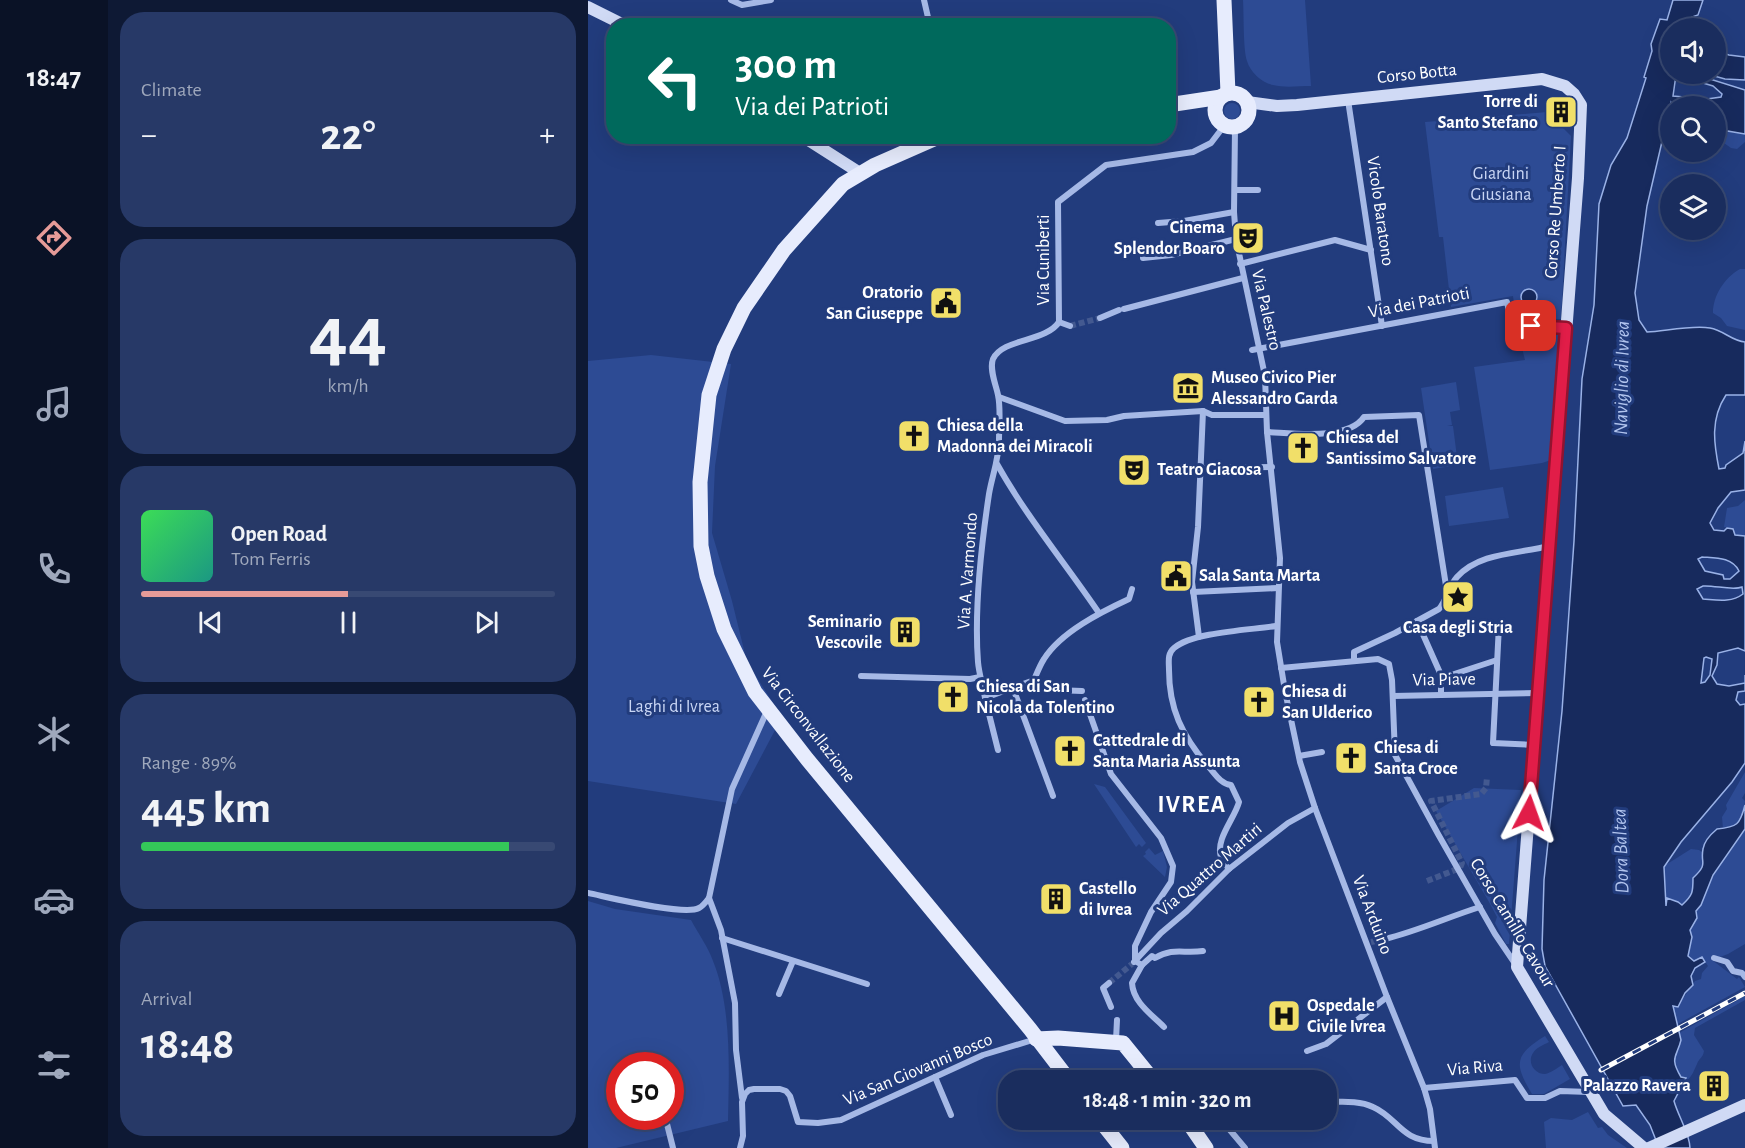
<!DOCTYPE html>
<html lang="en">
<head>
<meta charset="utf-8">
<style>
  :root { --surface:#1a2d5e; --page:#273967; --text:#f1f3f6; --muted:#9fa8bc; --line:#384973; --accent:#e69b98 }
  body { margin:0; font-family:"Alegreya Sans",sans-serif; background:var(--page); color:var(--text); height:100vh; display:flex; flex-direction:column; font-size:22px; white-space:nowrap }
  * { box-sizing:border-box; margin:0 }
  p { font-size:20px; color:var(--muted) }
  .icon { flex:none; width:33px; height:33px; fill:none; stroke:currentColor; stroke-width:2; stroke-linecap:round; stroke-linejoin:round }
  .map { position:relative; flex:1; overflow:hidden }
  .drawer { display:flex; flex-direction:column; gap:12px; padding:12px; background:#0e1934; width:480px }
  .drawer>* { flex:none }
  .banner { position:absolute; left:18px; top:18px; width:570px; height:126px; border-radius:24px; box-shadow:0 6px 24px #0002,0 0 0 2px var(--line); background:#00695c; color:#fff; overflow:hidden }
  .buttons { position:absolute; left:1072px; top:18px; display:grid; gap:12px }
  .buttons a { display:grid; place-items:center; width:66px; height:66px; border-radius:50%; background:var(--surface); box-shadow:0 6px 24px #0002,0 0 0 2px var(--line); font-size:30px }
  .speed { position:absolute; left:18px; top:1052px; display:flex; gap:12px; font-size:30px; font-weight:700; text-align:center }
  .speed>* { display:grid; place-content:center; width:78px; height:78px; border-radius:50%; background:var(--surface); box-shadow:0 6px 24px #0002,0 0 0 2px var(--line); line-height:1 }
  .speed .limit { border:9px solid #d22; background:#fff; color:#111 }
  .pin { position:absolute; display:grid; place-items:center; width:51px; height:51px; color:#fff; margin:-26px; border-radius:12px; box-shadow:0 3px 9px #0006 }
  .me { position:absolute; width:66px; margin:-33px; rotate:4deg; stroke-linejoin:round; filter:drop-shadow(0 0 4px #0008) }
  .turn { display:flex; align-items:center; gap:21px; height:126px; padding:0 30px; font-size:27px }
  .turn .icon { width:78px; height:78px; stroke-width:2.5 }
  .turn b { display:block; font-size:42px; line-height:51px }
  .big { font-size:45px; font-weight:600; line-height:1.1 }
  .drawer .widget { flex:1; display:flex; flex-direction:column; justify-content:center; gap:9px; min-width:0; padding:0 21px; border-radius:24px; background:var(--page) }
  .drawer .dial { align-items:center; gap:0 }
  .dial b { font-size:78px; line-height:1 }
  .song { display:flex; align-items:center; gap:18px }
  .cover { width:72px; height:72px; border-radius:9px; background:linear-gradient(135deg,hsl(130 70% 55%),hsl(170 70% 35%)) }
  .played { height:6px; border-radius:3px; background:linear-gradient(90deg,var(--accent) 50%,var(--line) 50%) }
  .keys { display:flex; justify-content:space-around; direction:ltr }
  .heat { display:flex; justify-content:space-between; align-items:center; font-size:33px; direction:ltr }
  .charge { height:9px; border-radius:4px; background:linear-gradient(90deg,#34c759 89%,var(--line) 0) }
  .trip { position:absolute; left:410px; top:1070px; width:339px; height:60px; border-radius:24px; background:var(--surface); box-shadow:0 6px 24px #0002,0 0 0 2px var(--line); font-weight:600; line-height:60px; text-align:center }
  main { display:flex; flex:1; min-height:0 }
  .dock { display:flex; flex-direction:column; width:108px; justify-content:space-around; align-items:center; background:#0a1226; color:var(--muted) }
  .dock .icon { width:42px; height:42px }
  .dock .on { color:var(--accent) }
  .dock b { font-size:27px; color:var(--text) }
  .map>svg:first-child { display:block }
  .green { fill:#2d4b94; fill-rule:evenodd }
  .water { fill:#172a5d; stroke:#9ab2e7; stroke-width:1.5; fill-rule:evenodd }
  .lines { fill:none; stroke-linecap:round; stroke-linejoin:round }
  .street-tunnel { stroke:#435990; stroke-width:6; stroke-dasharray:6 3; stroke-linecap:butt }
  .street { stroke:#a6b9e6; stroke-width:6 }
  .secondary { stroke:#d0daf5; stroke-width:12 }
  .primary { stroke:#e7ecfd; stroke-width:15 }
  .rail-casing { stroke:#fff; stroke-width:5 }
  .rail { stroke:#223c7d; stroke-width:3; stroke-dasharray:9; stroke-linecap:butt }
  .route-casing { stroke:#92132f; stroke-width:15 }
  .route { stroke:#e11d48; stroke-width:10 }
  .labels { text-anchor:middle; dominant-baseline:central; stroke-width:6; stroke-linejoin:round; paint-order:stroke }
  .street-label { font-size:18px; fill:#fff; stroke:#223c7d }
  .poi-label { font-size:18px; font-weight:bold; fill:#fff; stroke:#223c7d; text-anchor:start }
  .park-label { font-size:18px; fill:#c9d6f5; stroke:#223c7d }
  .water-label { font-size:20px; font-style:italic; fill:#b1c4ee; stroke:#223c7d }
  .district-label { font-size:24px; font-weight:bold; letter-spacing:1.5px; fill:#fff; stroke:#223c7d }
</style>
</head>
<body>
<main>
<nav class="dock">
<b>18:47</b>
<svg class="icon on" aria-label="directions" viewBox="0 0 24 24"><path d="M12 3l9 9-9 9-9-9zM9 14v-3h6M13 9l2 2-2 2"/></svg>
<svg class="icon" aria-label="music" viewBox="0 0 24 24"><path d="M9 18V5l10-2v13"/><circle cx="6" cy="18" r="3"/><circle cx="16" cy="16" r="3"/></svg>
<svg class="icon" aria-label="phone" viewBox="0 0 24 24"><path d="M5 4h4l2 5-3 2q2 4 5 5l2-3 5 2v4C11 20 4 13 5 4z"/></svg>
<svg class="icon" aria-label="climate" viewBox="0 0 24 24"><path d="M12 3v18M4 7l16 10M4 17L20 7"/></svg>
<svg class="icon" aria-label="car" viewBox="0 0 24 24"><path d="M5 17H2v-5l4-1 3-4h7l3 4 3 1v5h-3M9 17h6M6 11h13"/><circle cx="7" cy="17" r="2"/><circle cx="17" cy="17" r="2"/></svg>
<svg class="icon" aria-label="filters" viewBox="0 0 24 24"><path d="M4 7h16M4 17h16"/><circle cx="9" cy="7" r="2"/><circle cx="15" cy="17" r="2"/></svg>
</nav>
<section class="drawer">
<div class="widget"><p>Climate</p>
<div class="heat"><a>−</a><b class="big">22°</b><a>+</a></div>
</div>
<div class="widget dial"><b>44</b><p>km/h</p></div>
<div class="widget">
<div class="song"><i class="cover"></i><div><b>Open Road</b><p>Tom Ferris</p></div></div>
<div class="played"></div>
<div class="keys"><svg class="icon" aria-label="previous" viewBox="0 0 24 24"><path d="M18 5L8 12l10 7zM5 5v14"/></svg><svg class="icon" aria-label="pause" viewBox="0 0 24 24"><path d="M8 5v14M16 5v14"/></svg><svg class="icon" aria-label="next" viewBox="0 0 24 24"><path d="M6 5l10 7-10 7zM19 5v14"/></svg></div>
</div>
<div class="widget"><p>Range · 89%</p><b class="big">445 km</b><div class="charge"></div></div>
<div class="widget"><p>Arrival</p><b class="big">18:48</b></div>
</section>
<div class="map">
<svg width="1157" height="1148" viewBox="0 0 1157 1148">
  <rect width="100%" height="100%" fill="#223c7d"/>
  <g class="green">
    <path d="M655,0H717L723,86C710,86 697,88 685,85C674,83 662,72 659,61C655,49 656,15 655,0Z"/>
    <circle cx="644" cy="111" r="8"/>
    <polygon points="959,112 983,136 973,319 928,318 925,296 863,307 855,237 851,237 837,122"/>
    <polygon points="1128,129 1157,134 1157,142 1149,149 1143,148 1136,143 1128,144"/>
    <path d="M1152,269H1157V330L1139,326L1133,318L1125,313C1125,296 1136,278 1152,269Z"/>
    <polygon points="930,332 971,333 963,460 954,463 902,470 886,367 937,360"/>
    <polygon points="63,355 143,364 127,466 124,533 144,601 159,662 194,717 148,804 0,781 0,361"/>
    <polygon points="868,382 872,410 862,412 864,425 859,426 865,426 870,465 845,469 833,388"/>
    <polygon points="915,487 921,518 861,526 857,496"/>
    <polygon points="1157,500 1157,536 1147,535 1145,529 1136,527 1139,508 1150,506"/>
    <path d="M1157,772V793L1154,798L1157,801C1156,815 1151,827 1135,829L1134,817L1139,809L1138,805Z"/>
    <polygon points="506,784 517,787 558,843 554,847 551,844 548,847"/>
    <polygon points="886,788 933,790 921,944 918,944 907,923 909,917 901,902 848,811"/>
    <polygon points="1157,829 1157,944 1140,954 1124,960 1149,979 1151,977 1157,987 1088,1025 1085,1005 1090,1006 1107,981 1113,979 1114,973 1120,966 1114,957 1106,961 1100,956 1104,937 1102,930 1109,918 1108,911 1113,905 1125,875"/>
    <polygon points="561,848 567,855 575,851 579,867 577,877 555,856 558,854 557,852"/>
    <polygon points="1103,849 1111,850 1115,853 1117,862 1102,898 1093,906 1078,913 1076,866"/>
    <path d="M0,901L27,909L103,920C110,933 120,947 125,961C144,1008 141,1071 140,1121L28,1148H0ZM32,1065H82V1116H32Z"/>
    <path d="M1157,996V1000L1107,1028L1106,1035L1116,1051C1115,1058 1111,1058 1109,1064C1105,1072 1106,1073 1099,1081L1098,1078L1093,1077C1083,1061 1087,1056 1093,1040L1091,1033Z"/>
    <path d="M957,1036L961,1042C955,1045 948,1048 945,1053C939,1062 946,1074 957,1074C963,1073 969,1068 974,1065L982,1079L956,1094H944C926,1064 926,1055 957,1036Z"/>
    <polygon points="1000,1112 1010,1128 1014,1127 1020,1135 1039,1148 958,1148 956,1122 963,1118 984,1120"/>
  </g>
  <g class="water">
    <path d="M1085,0H1115L1110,15L1104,17L1101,28H1083V74H1106L1157,90V134L1128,129V106H1084L1083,103L1059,206L1047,293L1051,320L1059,332C1077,331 1104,325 1122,328C1135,330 1144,341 1157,342V395H1138C1122,419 1126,444 1131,469L1137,468L1138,465L1155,453L1157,441V490L1143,492L1130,508L1122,523L1126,530L1136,531L1139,528L1145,529L1147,535L1157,536V651L1150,648L1130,653L1129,665L1124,676L1129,684L1141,686L1157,683V675V691L1150,692L1148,700L1152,705L1157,704V763L1144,782L1093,842L1076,867L1078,906L1079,898L1090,902L1094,905C1105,895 1105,892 1105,878C1121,863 1112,864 1115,849C1116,842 1123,834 1129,829C1149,827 1152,825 1157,805V829L1125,875L1113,905L1108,911L1109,918L1102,930L1104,937L1100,956L1106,961L1114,957L1117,962L1107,968L1103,976L1105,985L1097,993L1090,1007L1085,1006L1093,1040C1089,1057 1081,1057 1093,1077L1098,1078L1086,1101C1090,1116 1102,1134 1102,1148H1071L1062,1125L1048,1105L1035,1106L957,966L954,949L956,880L974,711L986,541L994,379L1006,305L1011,204L1023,165L1039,138L1058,78L1056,77L1064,51L1063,44L1072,19L1079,20ZM1088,75L1125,86L1134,94L1133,97L1119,99L1085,96ZM1114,557C1128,558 1144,557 1151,571L1142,579H1136L1135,575L1117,571L1110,559ZM1115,586C1126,585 1145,591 1154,587L1155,594C1143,603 1129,600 1115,599L1109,589ZM1118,657L1124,659L1122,675L1117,682L1113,683L1116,658Z"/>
    <polygon points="1128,51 1141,55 1157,57 1157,80 1137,79 1119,74 1128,74"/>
    <circle cx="941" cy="297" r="8"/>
  </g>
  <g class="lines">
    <g class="street-tunnel">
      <polyline points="482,326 512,318"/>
      <polyline points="839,881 872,868 874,863 843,801 893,794 898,788 899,777"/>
      <polyline points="783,942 797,939"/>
      <polyline points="521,983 544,964"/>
    </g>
    <g class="street">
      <polyline points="143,0 154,5 183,0"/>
      <polyline points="336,0 342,26"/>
      <polyline points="760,100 794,326"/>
      <polyline points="647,128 646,212 648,239 677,376 679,432 692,558 689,642 697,691 712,762 727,808 799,997 836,1088 842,1109 847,1148"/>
      <polyline points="647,190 670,190"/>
      <polyline points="570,223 596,221 646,212"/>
      <polyline points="555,258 583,255 648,239"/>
      <polyline points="652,264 747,240 783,250"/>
      <polyline points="536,309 655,278"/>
      <polyline points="512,318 531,310"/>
      <polyline points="471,322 482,326"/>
      <polyline points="664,350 919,302 924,326 978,328"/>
      <polyline points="411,397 477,421 519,420 536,416 615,411 624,415 678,415"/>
      <path d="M679,432C704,433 760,441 776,417L831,415L859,592"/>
      <path d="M409,464C438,516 477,563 511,613"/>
      <polyline points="612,468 684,467"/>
      <polyline points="605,592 690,588"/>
      <polyline points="829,621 853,675 853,695"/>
      <polyline points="911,625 905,743 946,745"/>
      <polyline points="611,637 604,582 610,527 615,411"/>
      <path d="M766,661V652L807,633L851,609C859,600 860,587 869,577C892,552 930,554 961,546"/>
      <polyline points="693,668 790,659 801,664 804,680 807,755 850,834 907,934 928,965"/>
      <polyline points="273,676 382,679 392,677"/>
      <polyline points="854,678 909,660"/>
      <path d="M446,680C449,673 452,665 456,659C473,632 513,612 541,599L544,589"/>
      <polyline points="425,688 465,796"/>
      <path d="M494,691L467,690L446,680L397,698C395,686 391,674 390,662C386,609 393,547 401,494C404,476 411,459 411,440C411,426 413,409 410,395C408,385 401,369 405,359C415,338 458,342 471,322L470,202L518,165L605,152L623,143L636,126"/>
      <polyline points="805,696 950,693"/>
      <polyline points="397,698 410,750"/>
      <polyline points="497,700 523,774 573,838 585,866 583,882 563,912 547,946 547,961"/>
      <polyline points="711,756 734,752"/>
      <path d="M641,869C639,866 634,861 633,857C627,839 647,818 651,802L643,785C632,784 626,772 619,765C594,735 581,709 581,670C581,662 579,654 586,648C605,632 662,630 688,626"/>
      <path d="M0,893C20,897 96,916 111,908C115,906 118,902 121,898L144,789L179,711"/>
      <polyline points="121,898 133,930 147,1003 148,1050 154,1098"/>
      <polyline points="134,938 279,984"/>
      <path d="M797,939C830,931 860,917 892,907"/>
      <polyline points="1126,958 1139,962 1145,971 1154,973 1157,977"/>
      <path d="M547,961L554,965L544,983C545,1002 563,1014 576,1027"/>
      <polyline points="546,962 573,933 599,911 641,869 700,823 727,808"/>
      <path d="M554,965L564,956L567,958C586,947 595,954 615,951"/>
      <polyline points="521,983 515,988 523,1007"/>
      <polyline points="191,994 205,961"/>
      <polyline points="528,1040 529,1020"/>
      <polyline points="719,1051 738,1044 799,997"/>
      <polyline points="347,1077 363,1115"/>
      <polyline points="836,1088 927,1080 939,1098 957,1098 972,1091 1001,1092"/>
      <path d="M738,1102C753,1102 771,1100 785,1107C810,1118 813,1141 846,1141"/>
      <polyline points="77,1116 85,1148"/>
      <polyline points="657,1119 641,1129 657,1148"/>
      <polyline points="152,1148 155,1136 154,1102 157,1094 161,1090 166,1089 192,1089 198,1091 202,1096 210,1122 230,1123 253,1120 395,1055 448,1039"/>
    </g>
    <g class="secondary">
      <polyline points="0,7 38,26"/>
      <polyline points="659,102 689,106 709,105 954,79 977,86 986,94 993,105 990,178 929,967 1016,1114 1056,1148"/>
      <polyline points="214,136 272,173"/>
      <polyline points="1061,1148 1157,1105"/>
    </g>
    <g class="primary">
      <polyline points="636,0 640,93"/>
      <circle cx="644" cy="110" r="17"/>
      <polyline points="580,105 633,97"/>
      <polyline points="353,136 287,165 255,184 196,250 156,308 136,349 121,395 112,482 113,546 119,576 136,629 167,692 219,759 442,1029 481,1080"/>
      <polyline points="448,1039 470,1038 535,1043 565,1080"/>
      <polyline points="511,1119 534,1148"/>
      <polyline points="598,1119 618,1148"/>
    </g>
    <g class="rail-casing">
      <polyline id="rail" points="1013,1070 1157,993"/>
    </g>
    <use href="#rail" class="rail"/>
  </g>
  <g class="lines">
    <g class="route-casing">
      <polyline id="route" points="941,813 978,328 943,326"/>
    </g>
    <use href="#route" class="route"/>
  </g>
  <defs>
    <g id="building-square" transform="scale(1.725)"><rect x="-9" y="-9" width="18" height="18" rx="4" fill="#f1df69" stroke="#223c7d"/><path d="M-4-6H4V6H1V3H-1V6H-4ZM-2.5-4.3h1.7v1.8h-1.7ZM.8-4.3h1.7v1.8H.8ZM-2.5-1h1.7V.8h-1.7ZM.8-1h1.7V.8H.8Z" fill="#111"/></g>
    <g id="theatre-square" transform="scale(1.725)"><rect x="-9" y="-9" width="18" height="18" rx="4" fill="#f1df69" stroke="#223c7d"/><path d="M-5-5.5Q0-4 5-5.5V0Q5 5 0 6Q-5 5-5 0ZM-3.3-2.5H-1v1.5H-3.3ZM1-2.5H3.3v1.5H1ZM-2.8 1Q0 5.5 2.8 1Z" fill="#111"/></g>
    <g id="civic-square" transform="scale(1.725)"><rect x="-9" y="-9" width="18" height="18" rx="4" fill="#f1df69" stroke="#223c7d"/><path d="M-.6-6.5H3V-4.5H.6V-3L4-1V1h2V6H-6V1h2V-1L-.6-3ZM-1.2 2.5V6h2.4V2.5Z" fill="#111"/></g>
    <g id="museum-square" transform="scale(1.725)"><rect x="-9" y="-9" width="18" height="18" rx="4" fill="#f1df69" stroke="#223c7d"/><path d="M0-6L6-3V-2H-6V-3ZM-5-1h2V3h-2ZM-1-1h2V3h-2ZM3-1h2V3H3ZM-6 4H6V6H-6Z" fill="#111"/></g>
    <g id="church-square" transform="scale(1.725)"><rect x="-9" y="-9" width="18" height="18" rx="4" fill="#f1df69" stroke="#223c7d"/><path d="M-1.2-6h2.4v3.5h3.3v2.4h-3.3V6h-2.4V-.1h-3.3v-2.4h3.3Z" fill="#111"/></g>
    <g id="sight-square" transform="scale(1.725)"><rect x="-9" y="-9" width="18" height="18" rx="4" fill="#f1df69" stroke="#223c7d"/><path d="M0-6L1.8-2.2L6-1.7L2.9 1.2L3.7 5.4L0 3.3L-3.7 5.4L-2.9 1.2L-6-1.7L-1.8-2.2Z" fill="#111"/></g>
    <g id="hospital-square" transform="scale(1.725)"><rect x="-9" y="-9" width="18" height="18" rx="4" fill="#f1df69" stroke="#223c7d"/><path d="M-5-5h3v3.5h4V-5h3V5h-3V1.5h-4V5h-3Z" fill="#111"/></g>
  </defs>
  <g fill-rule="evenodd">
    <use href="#building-square" x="973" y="112"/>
    <use href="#theatre-square" x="660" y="238"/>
    <use href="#civic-square" x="358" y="303"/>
    <use href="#museum-square" x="600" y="388"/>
    <use href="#church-square" x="326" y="436"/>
    <use href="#church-square" x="715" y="448"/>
    <use href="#theatre-square" x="546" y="470"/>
    <use href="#civic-square" x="588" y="576"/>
    <use href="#sight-square" x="870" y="597"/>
    <use href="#building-square" x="317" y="632"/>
    <use href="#church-square" x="365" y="697"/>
    <use href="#church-square" x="671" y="702"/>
    <use href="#church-square" x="482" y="751"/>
    <use href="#church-square" x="763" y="758"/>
    <use href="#building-square" x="468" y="899"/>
    <use href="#hospital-square" x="696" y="1016"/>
    <use href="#building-square" x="1126" y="1086"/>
  </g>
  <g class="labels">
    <g class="street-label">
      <text transform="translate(829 74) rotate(-6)">Corso Botta</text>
      <text transform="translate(792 211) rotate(82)">Vicolo Baratono</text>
      <text transform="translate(968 212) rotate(-86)">Corso Re Umberto I</text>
      <text transform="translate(456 260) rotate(-90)">Via Cuniberti</text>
      <text transform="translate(831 303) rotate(-11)">Via dei Patrioti</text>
      <text transform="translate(678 310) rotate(77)">Via Palestro</text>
      <text transform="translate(380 571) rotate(-86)">Via A. Varmondo</text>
      <text transform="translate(856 680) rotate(-1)">Via Piave</text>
      <text transform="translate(220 725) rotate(52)">Via Circonvallazione</text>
      <text transform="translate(622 870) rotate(-41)">Via Quattro Martiri</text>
      <text transform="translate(784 915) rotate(69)">Via Arduino</text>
      <text transform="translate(924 923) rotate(59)">Corso Camillo Cavour</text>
      <text transform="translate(887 1068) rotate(-5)">Via Riva</text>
      <text transform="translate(330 1070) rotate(-23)">Via San Giovanni Bosco</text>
    </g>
    <g class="poi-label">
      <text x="950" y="102" text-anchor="end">Torre di<tspan x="950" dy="21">Santo Stefano</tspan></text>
      <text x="637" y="228" text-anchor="end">Cinema<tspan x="637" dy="21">Splendor Boaro</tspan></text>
      <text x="335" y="293" text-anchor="end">Oratorio<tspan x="335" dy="21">San Giuseppe</tspan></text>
      <text x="623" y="378">Museo Civico Pier<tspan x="623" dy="21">Alessandro Garda</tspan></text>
      <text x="349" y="426">Chiesa della<tspan x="349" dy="21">Madonna dei Miracoli</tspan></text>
      <text x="738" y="438">Chiesa del<tspan x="738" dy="21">Santissimo Salvatore</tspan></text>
      <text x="569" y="470">Teatro Giacosa</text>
      <text x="611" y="576">Sala Santa Marta</text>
      <text x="294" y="622" text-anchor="end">Seminario<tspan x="294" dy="21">Vescovile</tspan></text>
      <text x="870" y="628" text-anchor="middle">Casa degli Stria</text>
      <text x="388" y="687">Chiesa di San<tspan x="388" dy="21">Nicola da Tolentino</tspan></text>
      <text x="694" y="692">Chiesa di<tspan x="694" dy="21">San Ulderico</tspan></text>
      <text x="505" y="741">Cattedrale di<tspan x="505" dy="21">Santa Maria Assunta</tspan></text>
      <text x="786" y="748">Chiesa di<tspan x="786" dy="21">Santa Croce</tspan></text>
      <text x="491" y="889">Castello<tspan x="491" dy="21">di Ivrea</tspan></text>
      <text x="719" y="1006">Ospedale<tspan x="719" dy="21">Civile Ivrea</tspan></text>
      <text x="1103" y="1086" text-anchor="end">Palazzo Ravera</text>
    </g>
    <g class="park-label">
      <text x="913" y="174">Giardini<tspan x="913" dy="21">Giusiana</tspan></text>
      <text x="86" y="707">Laghi di Ivrea</text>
    </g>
    <g class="water-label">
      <text transform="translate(1034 378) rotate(-89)">Naviglio di Ivrea</text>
      <text transform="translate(1033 851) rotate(-92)">Dora Baltea</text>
    </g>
    <g class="district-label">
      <text x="604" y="805">IVREA</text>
    </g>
  </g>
</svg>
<div class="buttons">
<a><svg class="icon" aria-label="sound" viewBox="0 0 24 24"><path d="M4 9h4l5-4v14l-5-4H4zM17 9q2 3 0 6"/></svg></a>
<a><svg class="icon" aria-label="search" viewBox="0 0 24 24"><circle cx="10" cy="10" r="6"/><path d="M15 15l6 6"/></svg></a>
<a><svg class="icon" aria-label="layers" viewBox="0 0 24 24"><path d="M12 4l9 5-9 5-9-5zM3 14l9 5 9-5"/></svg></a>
</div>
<div class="speed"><div class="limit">50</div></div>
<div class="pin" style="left:943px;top:326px;background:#d93025"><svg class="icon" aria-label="arrive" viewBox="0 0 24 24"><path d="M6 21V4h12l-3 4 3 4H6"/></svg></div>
<svg class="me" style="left:941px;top:813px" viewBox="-20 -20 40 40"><path d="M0-17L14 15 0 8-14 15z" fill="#e11d48" stroke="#fff" stroke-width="4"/></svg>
<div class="trip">18:48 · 1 min · 320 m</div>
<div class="banner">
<div class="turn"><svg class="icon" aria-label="left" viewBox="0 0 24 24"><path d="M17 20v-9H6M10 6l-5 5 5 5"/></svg><div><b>300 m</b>Via dei Patrioti</div></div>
</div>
</div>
</main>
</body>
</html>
